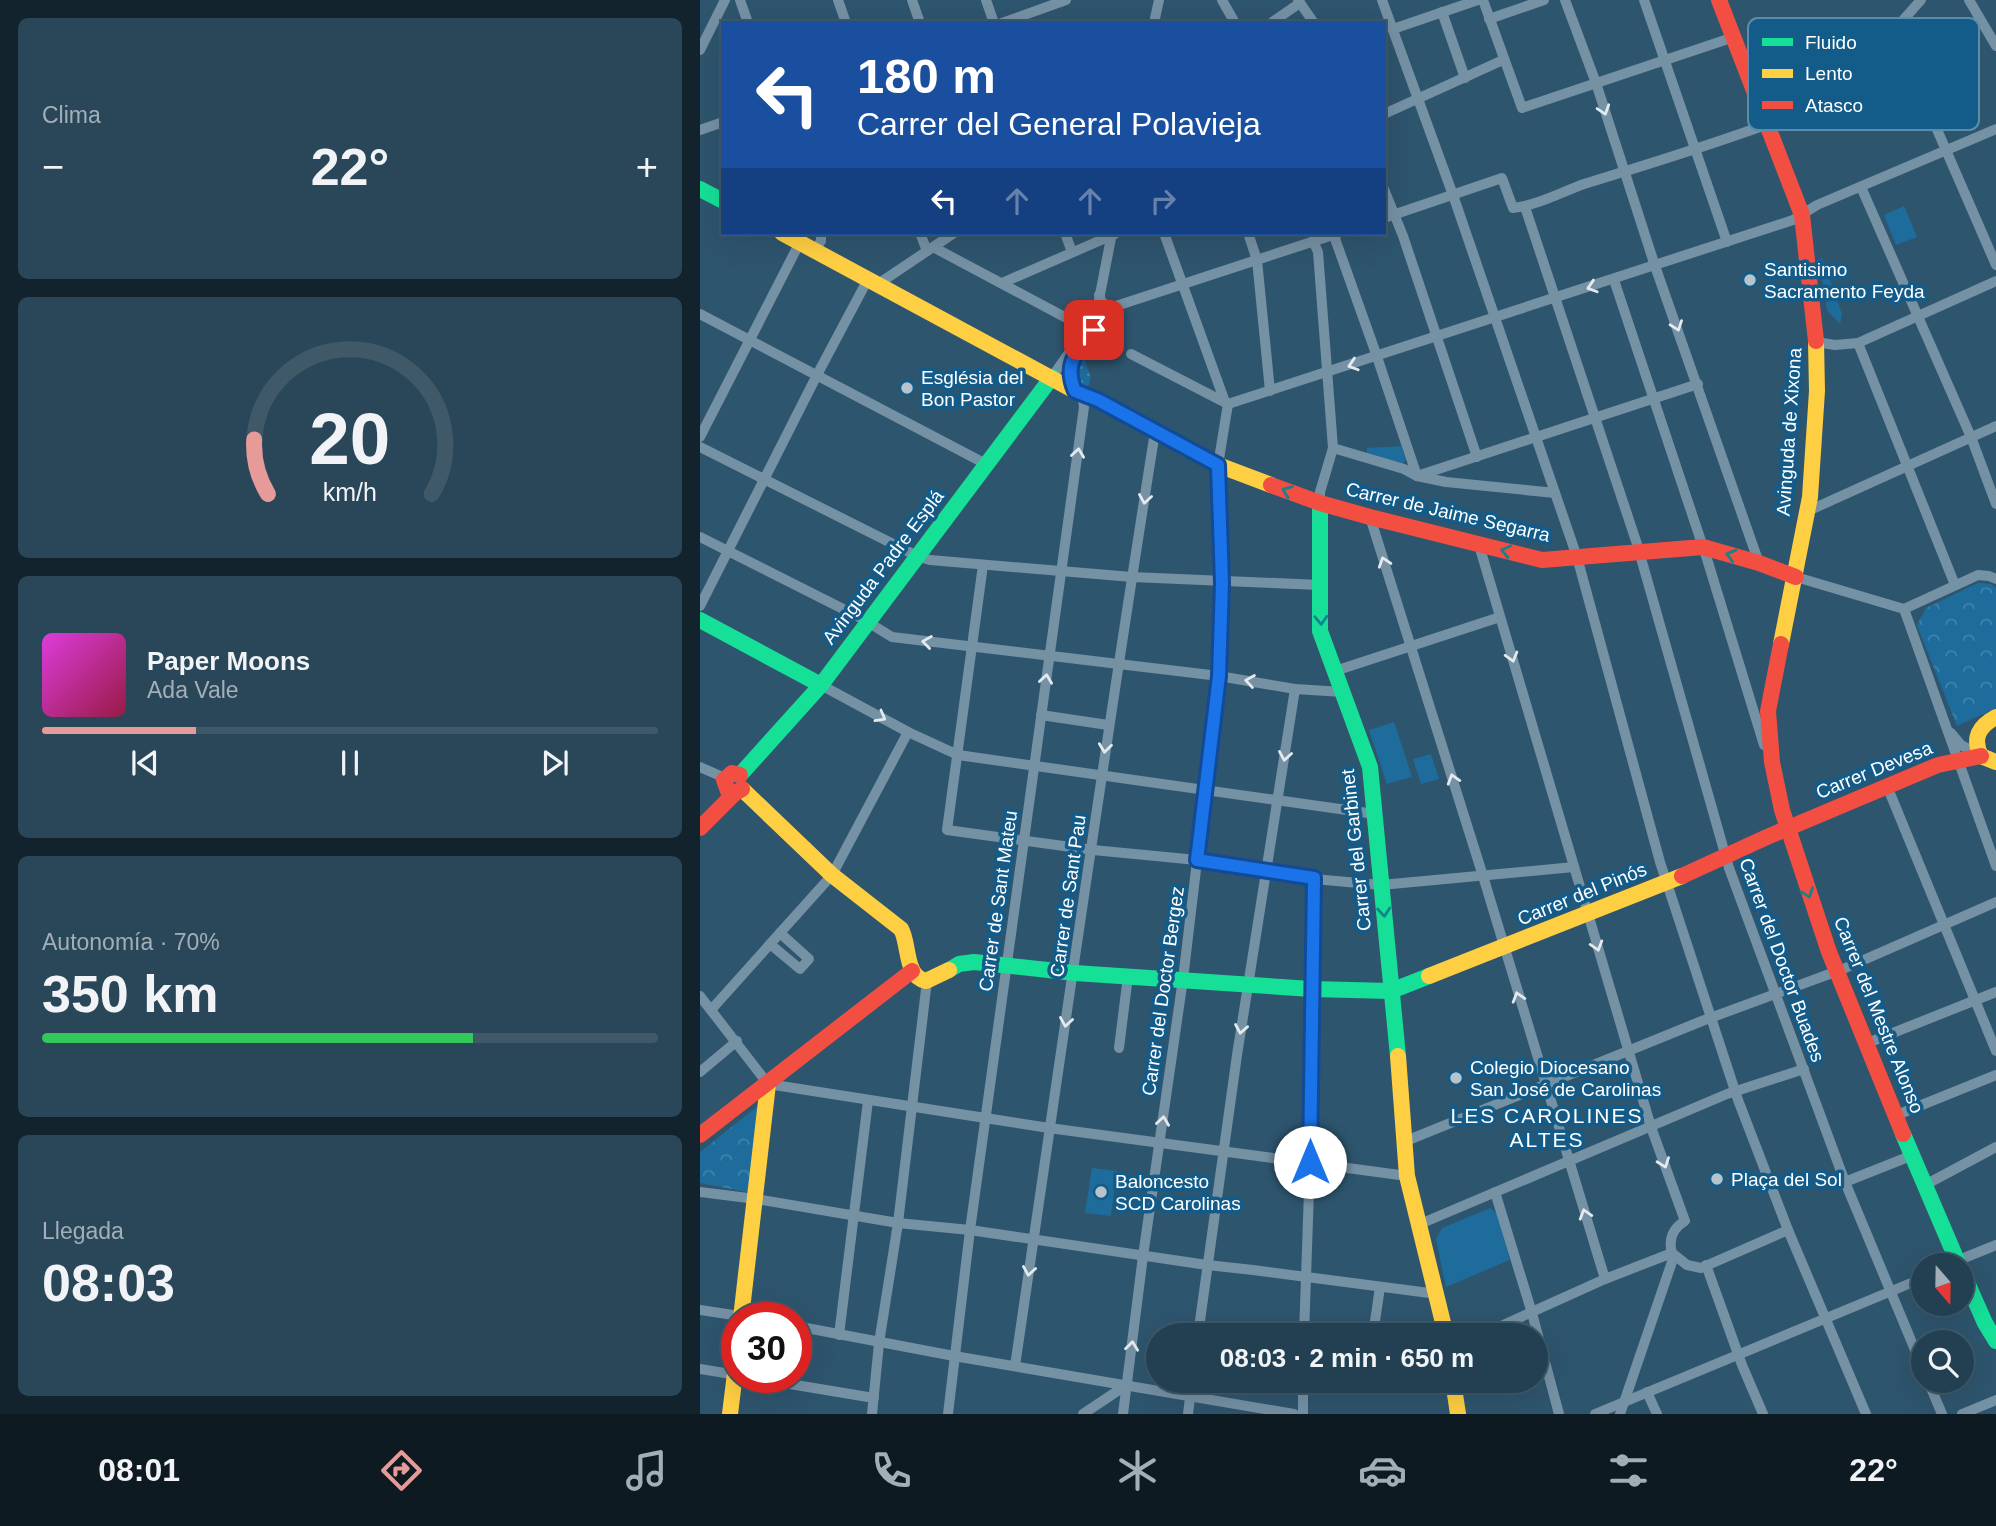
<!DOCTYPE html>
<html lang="es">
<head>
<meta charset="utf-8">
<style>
  :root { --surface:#224052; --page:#2a4759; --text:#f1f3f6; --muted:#a2afb8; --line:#3f5969; --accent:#e69b98 }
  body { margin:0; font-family:Helvetica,sans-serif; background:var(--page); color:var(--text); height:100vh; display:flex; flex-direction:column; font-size:26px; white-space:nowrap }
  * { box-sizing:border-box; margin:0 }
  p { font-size:23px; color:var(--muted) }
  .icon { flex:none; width:38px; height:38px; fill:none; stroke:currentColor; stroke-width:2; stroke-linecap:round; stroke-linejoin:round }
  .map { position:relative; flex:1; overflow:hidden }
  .details { display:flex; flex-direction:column; gap:18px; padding:18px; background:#13232d; width:700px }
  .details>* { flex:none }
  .guide { position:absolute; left:21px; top:21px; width:665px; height:214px; border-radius:0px; box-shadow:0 7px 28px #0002,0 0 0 2px var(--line); background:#1a4fa0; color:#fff; overflow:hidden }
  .needle { width:46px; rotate:160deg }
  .tools { position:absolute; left:1211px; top:1253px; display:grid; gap:14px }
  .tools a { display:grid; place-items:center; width:63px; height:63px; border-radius:50%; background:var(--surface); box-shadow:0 7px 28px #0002,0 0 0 2px var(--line); font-size:35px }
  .speed { position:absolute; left:21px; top:1302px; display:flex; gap:14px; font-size:35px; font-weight:700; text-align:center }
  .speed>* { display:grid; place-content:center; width:91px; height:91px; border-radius:50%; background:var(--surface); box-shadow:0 7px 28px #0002,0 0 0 2px var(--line); line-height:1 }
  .speed .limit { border:10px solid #d22; background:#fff; color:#111 }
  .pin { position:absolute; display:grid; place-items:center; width:60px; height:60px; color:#fff; margin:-30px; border-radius:14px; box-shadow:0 4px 10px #0006 }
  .me { position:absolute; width:77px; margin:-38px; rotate:0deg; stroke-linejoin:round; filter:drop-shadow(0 0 5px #0008) }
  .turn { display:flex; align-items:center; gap:24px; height:147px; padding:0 21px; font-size:32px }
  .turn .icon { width:91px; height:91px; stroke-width:2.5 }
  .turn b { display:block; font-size:49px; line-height:60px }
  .lanes { display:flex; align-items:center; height:66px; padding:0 21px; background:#0003; justify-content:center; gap:35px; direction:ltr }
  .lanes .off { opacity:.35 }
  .big { font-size:52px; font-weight:700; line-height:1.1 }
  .details .card { flex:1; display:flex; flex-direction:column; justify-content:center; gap:10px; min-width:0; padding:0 24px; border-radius:10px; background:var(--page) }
  .details .dial { align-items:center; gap:0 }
  .dial svg { height:182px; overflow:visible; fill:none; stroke:var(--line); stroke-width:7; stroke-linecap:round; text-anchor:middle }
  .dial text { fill:var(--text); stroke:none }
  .song { display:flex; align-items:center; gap:21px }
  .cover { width:84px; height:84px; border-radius:10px; background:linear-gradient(135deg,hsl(300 70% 55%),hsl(340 70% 35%)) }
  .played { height:7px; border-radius:4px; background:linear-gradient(90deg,var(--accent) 25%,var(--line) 25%) }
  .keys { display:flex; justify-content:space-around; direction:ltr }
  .heat { display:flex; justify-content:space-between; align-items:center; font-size:38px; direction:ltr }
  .charge { height:10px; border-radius:5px; background:linear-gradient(90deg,#34c759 70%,var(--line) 0) }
  .trip { position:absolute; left:446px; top:1323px; width:402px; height:70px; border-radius:35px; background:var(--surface); box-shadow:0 7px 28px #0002,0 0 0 2px var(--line); font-weight:700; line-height:70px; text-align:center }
  .menu { display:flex; height:112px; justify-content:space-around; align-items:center; background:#0e1a21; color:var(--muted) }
  .menu .icon { width:49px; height:49px }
  .menu .selected { color:var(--accent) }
  .menu b { font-size:32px; color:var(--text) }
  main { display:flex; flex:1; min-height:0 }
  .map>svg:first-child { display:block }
  .grass { fill:url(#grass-dots) }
  .park { fill:url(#park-crowns) }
  .garden { fill:#1e6c9c }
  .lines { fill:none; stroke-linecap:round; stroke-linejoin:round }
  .street { stroke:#7591a4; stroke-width:10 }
  .fast { stroke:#16e098; stroke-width:16 }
  .slow { stroke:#ffcf43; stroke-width:16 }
  .jam { stroke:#f24e42; stroke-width:16 }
  .oneway { stroke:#e3e9ed }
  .oneway2 { stroke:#14838e }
  .route-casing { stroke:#114b97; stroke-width:18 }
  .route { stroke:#1a73e8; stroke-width:12 }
  .poi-dot { fill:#b6c4cc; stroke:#135b89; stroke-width:2.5 }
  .labels { text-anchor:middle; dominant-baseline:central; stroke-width:7; stroke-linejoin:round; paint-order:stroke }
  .poi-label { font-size:19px; fill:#fff; stroke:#135b89; text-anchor:start }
  .street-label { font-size:19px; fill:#fff; stroke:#135b89 }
  .neighbourhood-label { font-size:21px; letter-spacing:2px; fill:#fff; stroke:#135b89 }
  .key { fill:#135b89; stroke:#5a8cac; stroke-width:2 }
  .key-label { font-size:19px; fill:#fff }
</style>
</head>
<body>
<main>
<section class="details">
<div class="card"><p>Clima</p>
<div class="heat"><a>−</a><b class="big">22°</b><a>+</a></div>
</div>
<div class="card dial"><svg viewBox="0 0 100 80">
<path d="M14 69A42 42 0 1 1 86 69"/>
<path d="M14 69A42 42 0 0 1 8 45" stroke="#e69b98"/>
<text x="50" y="56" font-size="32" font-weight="700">20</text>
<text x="50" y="72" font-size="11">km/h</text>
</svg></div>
<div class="card">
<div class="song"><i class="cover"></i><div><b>Paper Moons</b><p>Ada Vale</p></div></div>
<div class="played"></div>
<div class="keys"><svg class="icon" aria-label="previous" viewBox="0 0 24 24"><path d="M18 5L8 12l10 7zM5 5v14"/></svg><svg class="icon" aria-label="pause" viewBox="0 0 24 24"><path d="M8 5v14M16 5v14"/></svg><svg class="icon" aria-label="next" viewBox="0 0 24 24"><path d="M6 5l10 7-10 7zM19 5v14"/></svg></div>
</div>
<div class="card"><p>Autonomía · 70%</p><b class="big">350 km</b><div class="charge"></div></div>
<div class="card"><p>Llegada</p><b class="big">08:03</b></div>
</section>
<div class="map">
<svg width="1296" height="1414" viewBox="0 0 1296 1414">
  <defs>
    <pattern id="grass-dots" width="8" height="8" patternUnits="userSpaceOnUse" patternTransform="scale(1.75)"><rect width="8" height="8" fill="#1e6c9c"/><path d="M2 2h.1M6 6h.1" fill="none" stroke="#4082ab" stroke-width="1.8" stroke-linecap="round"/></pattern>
    <pattern id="park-crowns" width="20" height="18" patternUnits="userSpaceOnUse" patternTransform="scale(1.75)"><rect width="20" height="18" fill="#1e6c9c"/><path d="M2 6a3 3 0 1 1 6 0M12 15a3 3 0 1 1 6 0" fill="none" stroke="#4082ab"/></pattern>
  </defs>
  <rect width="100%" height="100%" fill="#2e556e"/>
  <path class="grass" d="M385,347L388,355L385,361L391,378L388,387L391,388L393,395C368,379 373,370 385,347Z"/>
  <g class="park">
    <polygon points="1278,583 1291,584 1296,588 1296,708 1257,726 1217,625 1226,608"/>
    <polygon points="58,1106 54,1189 47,1192 0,1183 0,1152"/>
  </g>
  <g class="garden">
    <polygon points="1204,206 1217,237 1196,245 1184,215"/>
    <polygon points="1122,258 1142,314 1140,324 1127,310 1119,259"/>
    <polygon points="701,446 706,460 700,466 667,456 667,448"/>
    <polygon points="694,722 712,777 687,784 669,730"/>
    <polygon points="731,754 739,779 721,784 713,759"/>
    <polygon points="392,1168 417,1171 411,1216 385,1213"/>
    <polygon points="790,1208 797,1213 810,1260 746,1287 736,1239 742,1228"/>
  </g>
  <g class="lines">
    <g class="street">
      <polyline points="40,0 48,23"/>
      <polyline points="138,0 146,23"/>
      <polyline points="212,0 220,23"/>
      <polyline points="286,0 294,23"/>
      <polyline points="522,0 535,23"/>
      <polyline points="598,0 614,23"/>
      <polyline points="682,0 753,195 877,557 960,862 1038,1100 1088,1230 1166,1414"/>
      <polyline points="783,0 822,108 1034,37"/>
      <polyline points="865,0 896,83 955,266 1059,563"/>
      <polyline points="944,0 1027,242"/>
      <polyline points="1269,0 1296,46"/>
      <polyline points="742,12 765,78"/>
      <polyline points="789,19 844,0"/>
      <polyline points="302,23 366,0"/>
      <polyline points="454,23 459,0"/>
      <polyline points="571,23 600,3"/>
      <polyline points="693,29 778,0"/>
      <polyline points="1187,38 1197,44 1205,56 1296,265"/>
      <polyline points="0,50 25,0"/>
      <polyline points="1062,106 1171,53 1180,46 1221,0"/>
      <polyline points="684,114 803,60"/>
      <polyline points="0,130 23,122"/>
      <polyline points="1161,187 1271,437 1296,504"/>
      <polyline points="684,189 703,236 777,457"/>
      <polyline points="825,207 937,544 1029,868 1145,1182 1223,1369"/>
      <path d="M684,218L802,178L813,208C835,206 862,192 884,184C946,165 1008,146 1068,124"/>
      <polyline points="220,233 227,251"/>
      <polyline points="365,233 372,252"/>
      <polyline points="464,233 525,402"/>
      <polyline points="548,233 557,260 570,391"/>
      <polyline points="633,233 674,348 717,476"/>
      <polyline points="613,241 618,252 633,448 620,492 620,503"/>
      <polyline points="233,247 387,329"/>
      <polyline points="115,250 121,241 121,233"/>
      <polyline points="914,280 1007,559 1064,745"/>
      <polyline points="302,283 415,234"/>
      <polyline points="178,284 254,233"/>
      <polyline points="399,295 402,303 413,307 639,233"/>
      <polyline points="0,314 284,463 286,463"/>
      <polyline points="1116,342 1135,345 1158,343 1296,281"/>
      <polyline points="1158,343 1255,585"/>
      <polyline points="431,354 528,404 1093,220 1117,205 1296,129"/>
      <polyline points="352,377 396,315 412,233"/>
      <path d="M375,390C368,374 369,365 379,350"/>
      <polyline points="0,437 100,242"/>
      <polyline points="0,447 219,557 230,560 432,577 620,585"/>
      <polyline points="633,448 704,469 717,476 746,482 855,493"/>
      <polyline points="717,476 998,384"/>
      <polyline points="1108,511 1296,426"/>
      <polyline points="670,517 783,876 905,1279"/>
      <polyline points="0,537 161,618 192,637 519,676 595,689 643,692"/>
      <path d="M779,545L951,1127L985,1221C973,1228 968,1239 972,1253L987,1265L1001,1268L1088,1230"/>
      <polyline points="283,565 247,830 393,850 497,860 614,879 681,885 874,867"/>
      <polyline points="1096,577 1204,609"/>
      <polyline points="0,606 117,375 168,279"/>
      <polyline points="1204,609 1296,866"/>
      <polyline points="1204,609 1278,575 1289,576 1296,579"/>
      <polyline points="635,671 800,617"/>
      <polyline points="121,685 208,732 258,755 675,814"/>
      <polyline points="341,715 408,725"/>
      <polyline points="1251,733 1261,745 1281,756"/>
      <polyline points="0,767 25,778"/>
      <polyline points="1187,786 1296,1051"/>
      <polyline points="70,944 100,969 109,959 80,933"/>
      <polyline points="0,996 68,1084 349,1128 707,1176"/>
      <polyline points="11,1010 132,875 208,732"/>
      <polyline points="1165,1044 1296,992"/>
      <polyline points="419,1048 428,976"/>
      <polyline points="0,1072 37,1041"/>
      <polyline points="1197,1115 1296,1075"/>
      <polyline points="706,1141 1002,1021 1143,969 1296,902"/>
      <polyline points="1145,1182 1213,1155"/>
      <polyline points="1225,1185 1296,1147"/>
      <polyline points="0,1192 56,1199 198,1223 270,1230 507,1265 553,1270 737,1294"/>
      <polyline points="795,1192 832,1313 859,1414"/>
      <polyline points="720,1224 1027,1094 1104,1069"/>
      <polyline points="1006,1265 1042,1365 1063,1414"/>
      <polyline points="1254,1265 1264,1258 1296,1245"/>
      <polyline points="0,1310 53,1318"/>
      <polyline points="96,1326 254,1356 594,1414"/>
      <polyline points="139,1335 168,1101"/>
      <polyline points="498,1335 537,1055 595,689"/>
      <polyline points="604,1335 610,1162 614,879"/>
      <polyline points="673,1335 680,1287"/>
      <polyline points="781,1335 905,1279 972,1253"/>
      <path d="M315,1366C361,1054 405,743 455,432"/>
      <polyline points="0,1369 37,1375"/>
      <polyline points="48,1377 174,1398"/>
      <polyline points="1228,1381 1242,1414"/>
      <polyline points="947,1392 957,1414"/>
      <polyline points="172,1414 179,1343 198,1223 227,981"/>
      <polyline points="248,1414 270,1230 384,407 382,393"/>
      <polyline points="383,1414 428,1384"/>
      <polyline points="423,1414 443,1256 483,979 519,676 522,583 518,465 528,404"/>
      <polyline points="488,1414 492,1381"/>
      <polyline points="603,1414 603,1381"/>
      <polyline points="895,1414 1223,1278"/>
      <polyline points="920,1414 974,1256"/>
      <polyline points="1262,1414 1296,1400"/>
    </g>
    <g class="fast">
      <polyline points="0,189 23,201"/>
      <polyline points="620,503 620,631 670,767 698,1056"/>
      <polyline points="0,620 121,685"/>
      <polyline points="40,775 121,685 352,377"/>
      <polyline points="249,970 259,964 274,962 375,973 611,989 691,991 729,976"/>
      <polyline points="1203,1134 1259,1265"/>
      <polyline points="1262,1271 1285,1323 1296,1341"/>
    </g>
    <g class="slow">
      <polyline points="82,233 375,391 398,400 518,465 571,485"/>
      <polyline points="1081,644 1110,497 1117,391 1116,341"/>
      <path d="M1296,717C1279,726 1272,738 1281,756L1296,762"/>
      <path d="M42,789L132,875L201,929C210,945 204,976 226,981L249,970"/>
      <polyline points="729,976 982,876"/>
      <polyline points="698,1056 707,1176 746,1335"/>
      <polyline points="41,1318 68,1084"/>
      <polyline points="753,1381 758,1414"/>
      <polyline points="30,1414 37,1357"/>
    </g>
    <g class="jam">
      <polyline points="1019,0 1102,215 1116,341"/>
      <polyline points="571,485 620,503 670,517 842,560 1003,547 1059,563 1096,577"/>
      <polyline points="1081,644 1068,711 1072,762 1082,810 1129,952 1203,1134"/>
      <polyline points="35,793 28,791 24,780 32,773 40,775"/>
      <polyline points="0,828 35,793 42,789"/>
      <polyline points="982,876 1067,837 1238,765 1281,756"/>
      <polyline points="0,1135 212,971"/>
    </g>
  </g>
  <defs><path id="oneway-chevron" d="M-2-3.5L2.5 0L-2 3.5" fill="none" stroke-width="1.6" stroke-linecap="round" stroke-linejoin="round" transform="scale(1.75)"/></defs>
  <g class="oneway">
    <use href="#oneway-chevron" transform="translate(904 110) rotate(72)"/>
    <use href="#oneway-chevron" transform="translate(892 287) rotate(162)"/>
    <use href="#oneway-chevron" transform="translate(977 326) rotate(70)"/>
    <use href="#oneway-chevron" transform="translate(653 365) rotate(162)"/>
    <use href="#oneway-chevron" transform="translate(378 453) rotate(-82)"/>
    <use href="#oneway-chevron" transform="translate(445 499) rotate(99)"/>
    <use href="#oneway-chevron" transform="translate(684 562) rotate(-108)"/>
    <use href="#oneway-chevron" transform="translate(227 642) rotate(-172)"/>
    <use href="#oneway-chevron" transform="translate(812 657) rotate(74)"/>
    <use href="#oneway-chevron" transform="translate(346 679) rotate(-82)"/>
    <use href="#oneway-chevron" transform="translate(550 681) rotate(-171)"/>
    <use href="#oneway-chevron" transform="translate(181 717) rotate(29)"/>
    <use href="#oneway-chevron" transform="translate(405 748) rotate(97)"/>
    <use href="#oneway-chevron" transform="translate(585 756) rotate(99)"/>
    <use href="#oneway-chevron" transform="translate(753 779) rotate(-107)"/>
    <use href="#oneway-chevron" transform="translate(897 946) rotate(73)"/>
    <use href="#oneway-chevron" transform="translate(818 997) rotate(-107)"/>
    <use href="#oneway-chevron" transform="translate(366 1022) rotate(99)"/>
    <use href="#oneway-chevron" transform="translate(541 1029) rotate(100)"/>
    <use href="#oneway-chevron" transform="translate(463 1121) rotate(-82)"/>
    <use href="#oneway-chevron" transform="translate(964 1163) rotate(70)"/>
    <use href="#oneway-chevron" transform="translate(885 1214) rotate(-107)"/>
    <use href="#oneway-chevron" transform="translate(329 1271) rotate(99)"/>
    <use href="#oneway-chevron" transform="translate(432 1346) rotate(-83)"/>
  </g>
  <g class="oneway2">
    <use href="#oneway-chevron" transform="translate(587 491) rotate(-159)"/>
    <use href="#oneway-chevron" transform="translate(806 551) rotate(-167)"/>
    <use href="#oneway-chevron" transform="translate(1031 555) rotate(-164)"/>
    <use href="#oneway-chevron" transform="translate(621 620) rotate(88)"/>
    <use href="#oneway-chevron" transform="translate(1108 893) rotate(71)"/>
    <use href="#oneway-chevron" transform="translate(684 912) rotate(85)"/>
  </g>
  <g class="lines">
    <g class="route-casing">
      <path id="route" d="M394,330C377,352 363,363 375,391L398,400L518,465L522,583L519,676L497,860L614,878L610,1162"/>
    </g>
    <use href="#route" class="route"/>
  </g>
  <g class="poi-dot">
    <circle cx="1050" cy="280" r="7"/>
    <circle cx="207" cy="388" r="7"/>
    <circle cx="756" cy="1078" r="7"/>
    <circle cx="1017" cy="1179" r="7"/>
    <circle cx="401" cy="1192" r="7"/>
  </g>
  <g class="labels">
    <g class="poi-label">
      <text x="1064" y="269">Santisimo<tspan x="1064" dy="22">Sacramento Feyda</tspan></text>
      <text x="221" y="377">Església del<tspan x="221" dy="22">Bon Pastor</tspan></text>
      <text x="770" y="1067">Colegio Diocesano<tspan x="770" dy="22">San José de Carolinas</tspan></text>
      <text x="1031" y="1179">Plaça del Sol</text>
      <text x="415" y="1181">Baloncesto<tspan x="415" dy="22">SCD Carolinas</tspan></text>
    </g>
    <g class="street-label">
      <text transform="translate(1089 432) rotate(-86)">Avinguda de Xixona</text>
      <text transform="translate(748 512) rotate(13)">Carrer de Jaime Segarra</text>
      <text transform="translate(183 567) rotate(-53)">Avinguda Padre Esplá</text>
      <text transform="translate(1174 770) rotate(-22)">Carrer Devesa</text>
      <text transform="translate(656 850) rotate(-96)">Carrer del Garbinet</text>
      <text transform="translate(882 894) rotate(-22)">Carrer del Pinós</text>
      <text transform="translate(368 896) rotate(-82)">Carrer de Sant Pau</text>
      <text transform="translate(298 901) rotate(-82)">Carrer de Sant Mateu</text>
      <text transform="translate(1082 960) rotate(70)">Carrer del Doctor Buades</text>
      <text transform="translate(463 991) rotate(-82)">Carrer del Doctor Bergez</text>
      <text transform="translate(1179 1015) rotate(68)">Carrer del Mestre Alonso</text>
    </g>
    <g class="neighbourhood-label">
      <text x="847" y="1115">LES CAROLINES<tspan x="847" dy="24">ALTES</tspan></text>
    </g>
  </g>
  <rect x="1048" y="18" width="231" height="112" rx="10" class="key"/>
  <rect x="1062" y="38" width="31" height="8" fill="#16e098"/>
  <rect x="1062" y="69" width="31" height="9" fill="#ffcf43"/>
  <rect x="1062" y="101" width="31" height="8" fill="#f24e42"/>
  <g class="key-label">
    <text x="1105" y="49">Fluido</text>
    <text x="1105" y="80">Lento</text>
    <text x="1105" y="112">Atasco</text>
  </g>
</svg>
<div class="tools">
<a><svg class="needle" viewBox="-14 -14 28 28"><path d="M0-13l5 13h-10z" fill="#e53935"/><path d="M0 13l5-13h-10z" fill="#a2afb8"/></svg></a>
<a><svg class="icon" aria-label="search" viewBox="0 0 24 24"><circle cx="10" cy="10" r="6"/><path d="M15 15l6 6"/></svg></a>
</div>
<div class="speed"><div class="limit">30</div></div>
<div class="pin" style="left:394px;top:330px;background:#d93025"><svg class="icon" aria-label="arrive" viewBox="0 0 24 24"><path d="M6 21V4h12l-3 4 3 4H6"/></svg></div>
<svg class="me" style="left:610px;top:1162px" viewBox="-20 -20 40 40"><circle r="19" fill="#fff"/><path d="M0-13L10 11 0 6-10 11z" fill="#1a73e8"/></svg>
<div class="trip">08:03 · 2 min · 650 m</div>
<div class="guide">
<div class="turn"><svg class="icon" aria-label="left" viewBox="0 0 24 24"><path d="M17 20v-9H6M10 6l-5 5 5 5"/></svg><div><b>180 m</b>Carrer del General Polavieja</div></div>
<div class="lanes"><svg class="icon" aria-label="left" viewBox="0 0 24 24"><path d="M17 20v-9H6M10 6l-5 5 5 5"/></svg><svg class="icon off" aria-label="ahead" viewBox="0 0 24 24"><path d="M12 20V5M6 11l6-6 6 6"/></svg><svg class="icon off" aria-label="ahead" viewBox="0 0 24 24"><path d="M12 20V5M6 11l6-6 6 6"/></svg><svg class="icon off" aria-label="right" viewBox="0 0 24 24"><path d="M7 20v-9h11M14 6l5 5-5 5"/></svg></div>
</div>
</div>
</main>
<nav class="menu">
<b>08:01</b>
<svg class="icon selected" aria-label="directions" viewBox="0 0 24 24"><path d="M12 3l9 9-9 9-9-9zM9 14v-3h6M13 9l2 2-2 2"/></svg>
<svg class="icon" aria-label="music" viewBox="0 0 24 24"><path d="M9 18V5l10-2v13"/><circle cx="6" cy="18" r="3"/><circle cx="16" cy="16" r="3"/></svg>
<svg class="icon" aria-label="phone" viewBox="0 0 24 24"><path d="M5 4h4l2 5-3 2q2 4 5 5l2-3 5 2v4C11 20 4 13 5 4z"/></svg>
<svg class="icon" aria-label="climate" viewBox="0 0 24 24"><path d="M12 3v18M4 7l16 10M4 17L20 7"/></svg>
<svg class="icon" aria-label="car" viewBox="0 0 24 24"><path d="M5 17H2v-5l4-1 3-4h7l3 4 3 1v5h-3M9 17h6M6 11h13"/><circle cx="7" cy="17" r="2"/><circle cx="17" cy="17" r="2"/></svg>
<svg class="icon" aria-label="filters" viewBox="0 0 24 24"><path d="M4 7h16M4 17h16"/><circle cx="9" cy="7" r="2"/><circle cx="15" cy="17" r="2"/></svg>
<b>22°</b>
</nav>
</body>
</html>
